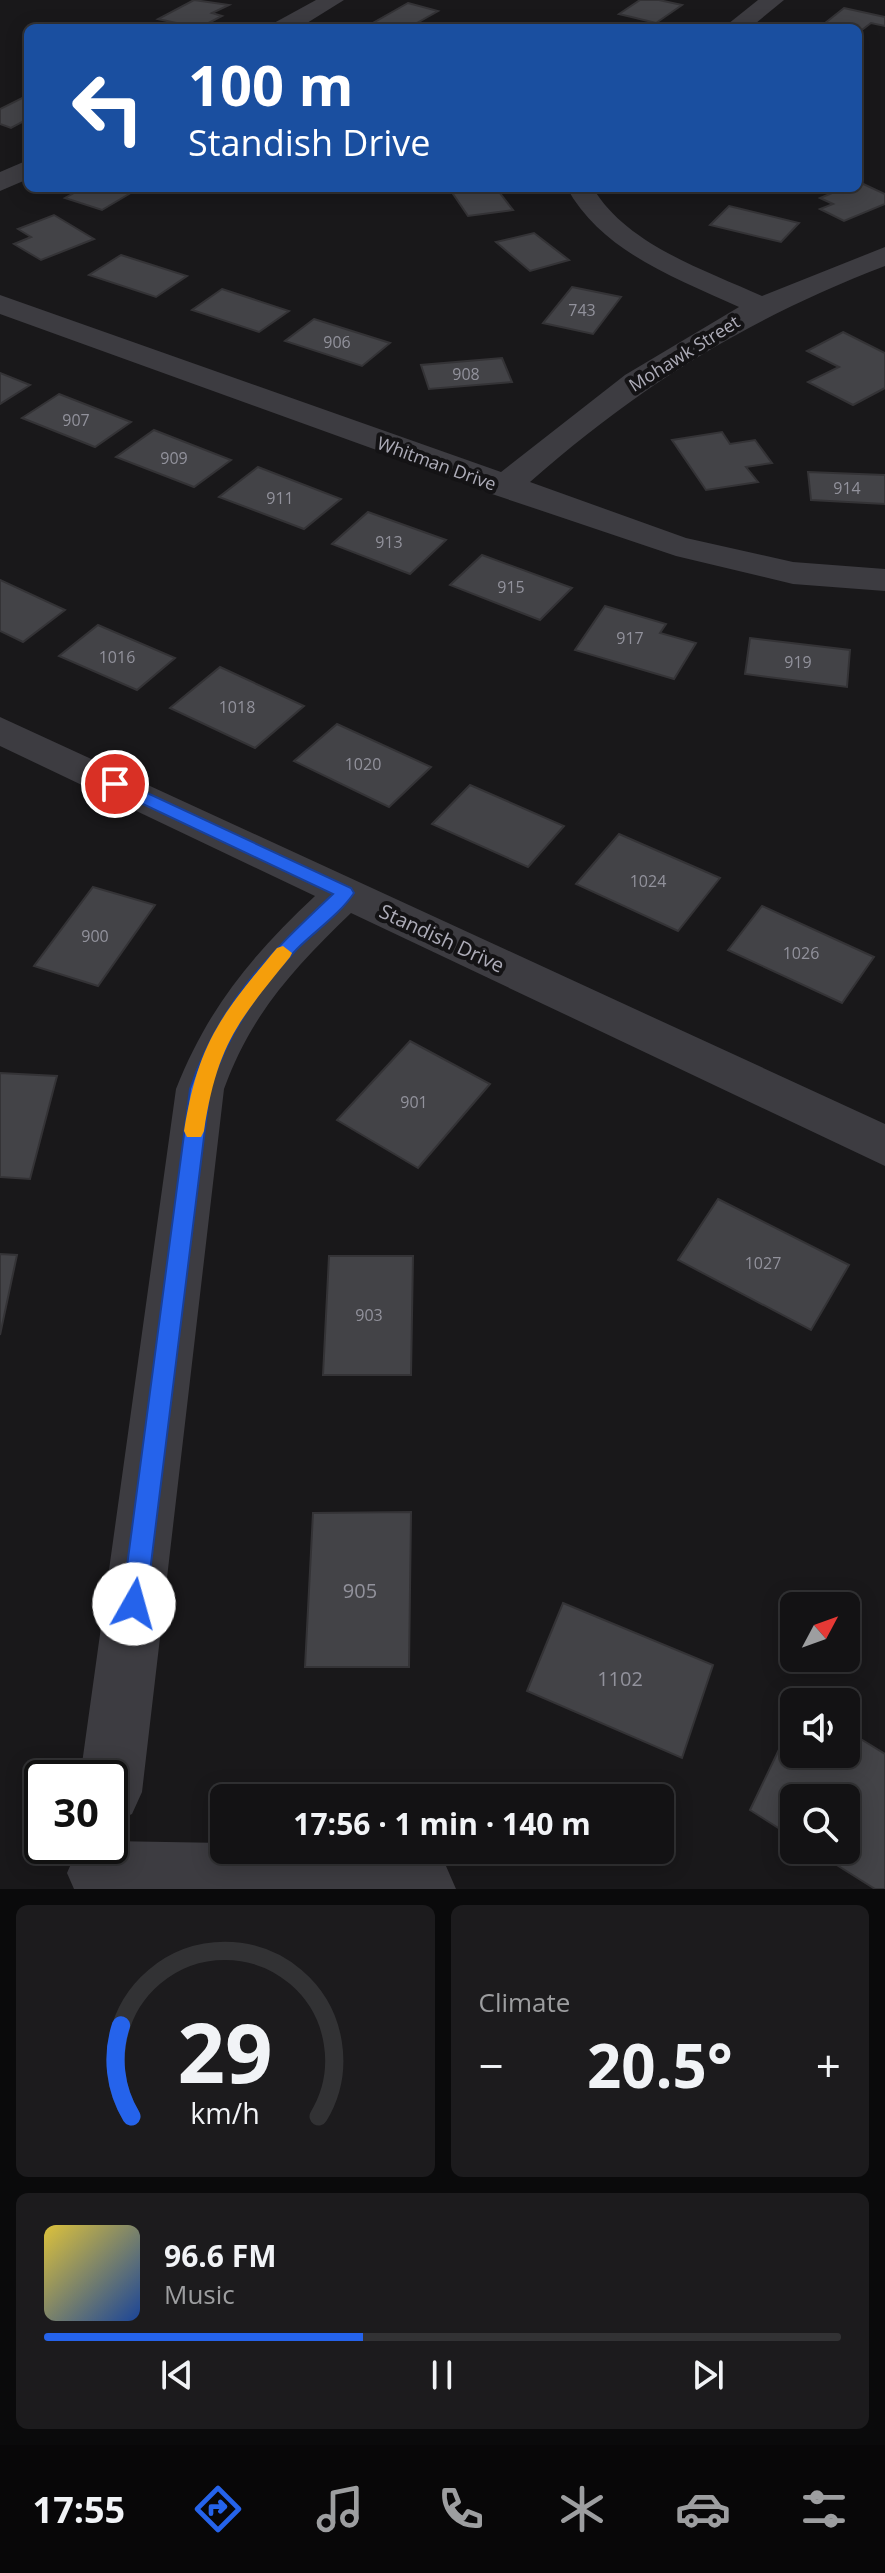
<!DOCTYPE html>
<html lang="en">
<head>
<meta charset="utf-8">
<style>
  :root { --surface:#131214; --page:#1c1b1d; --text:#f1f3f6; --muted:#9d9ea0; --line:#323234; --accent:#2563eb }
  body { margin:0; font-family:"Open Sans",sans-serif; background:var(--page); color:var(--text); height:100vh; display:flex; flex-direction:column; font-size:30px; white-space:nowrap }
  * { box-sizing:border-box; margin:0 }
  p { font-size:26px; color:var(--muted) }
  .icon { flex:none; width:44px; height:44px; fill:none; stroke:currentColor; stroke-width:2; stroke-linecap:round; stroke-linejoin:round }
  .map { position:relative; height:1889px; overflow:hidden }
  .panel { display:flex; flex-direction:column; gap:16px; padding:16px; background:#0a0a0b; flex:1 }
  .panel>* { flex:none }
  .banner { position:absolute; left:24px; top:24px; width:838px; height:168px; border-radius:12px; box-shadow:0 4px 20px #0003,0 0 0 2px var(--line); background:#1a4fa0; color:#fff; overflow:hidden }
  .needle { width:52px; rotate:49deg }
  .controls { position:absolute; left:780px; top:1592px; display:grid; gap:16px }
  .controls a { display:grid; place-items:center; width:80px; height:80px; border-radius:12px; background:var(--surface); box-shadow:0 4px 20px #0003,0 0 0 2px var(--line); font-size:40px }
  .speed { position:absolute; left:24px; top:1760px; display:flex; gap:16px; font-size:40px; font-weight:700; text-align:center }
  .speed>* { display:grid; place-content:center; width:104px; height:104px; border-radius:50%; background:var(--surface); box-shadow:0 4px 20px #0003,0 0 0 2px var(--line); line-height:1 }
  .speed .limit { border:4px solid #111; border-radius:12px; background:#fff; color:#111 }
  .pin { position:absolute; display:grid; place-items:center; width:68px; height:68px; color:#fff; margin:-34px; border:4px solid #fff; border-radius:50%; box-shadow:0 2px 8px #0007 }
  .me { position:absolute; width:88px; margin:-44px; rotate:7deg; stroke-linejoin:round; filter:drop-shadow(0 0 6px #0008) }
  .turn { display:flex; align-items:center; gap:28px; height:168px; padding:0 32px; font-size:36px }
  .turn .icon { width:104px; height:104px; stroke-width:2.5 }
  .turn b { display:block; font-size:56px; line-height:68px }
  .big { font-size:60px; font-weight:700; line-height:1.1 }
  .panel .tile { flex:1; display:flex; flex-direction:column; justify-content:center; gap:12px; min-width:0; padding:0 28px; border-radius:12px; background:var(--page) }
  .panel .dial { align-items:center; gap:0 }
  .dial svg { height:208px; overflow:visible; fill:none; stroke:var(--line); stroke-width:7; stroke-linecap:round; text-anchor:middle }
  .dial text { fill:var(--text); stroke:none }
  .song { display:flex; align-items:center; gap:24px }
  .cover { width:96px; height:96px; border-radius:12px; background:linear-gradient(135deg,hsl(50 70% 55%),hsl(220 70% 35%)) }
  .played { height:8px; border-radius:4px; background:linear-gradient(90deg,var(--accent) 40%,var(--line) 40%) }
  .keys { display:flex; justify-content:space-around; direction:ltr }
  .heat { display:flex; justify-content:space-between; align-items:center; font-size:44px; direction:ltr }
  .panel .tiles { flex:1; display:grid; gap:16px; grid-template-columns:1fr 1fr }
  .tile:last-child { grid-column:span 2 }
  .trip { position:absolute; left:210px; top:1784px; width:464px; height:80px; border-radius:12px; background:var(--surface); box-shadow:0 4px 20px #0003,0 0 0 2px var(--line); font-weight:700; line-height:80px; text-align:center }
  .menu { display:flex; height:128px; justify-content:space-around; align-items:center; background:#080708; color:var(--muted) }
  .menu .icon { width:56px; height:56px }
  .menu .current { color:var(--accent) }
  .menu b { font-size:36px; color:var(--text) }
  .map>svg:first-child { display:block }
  .building { fill:#434347; stroke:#343336; stroke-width:2 }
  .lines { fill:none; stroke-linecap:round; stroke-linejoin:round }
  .minor { fill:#3d3c41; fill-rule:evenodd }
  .route { fill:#2563eb; stroke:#184099; stroke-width:2 }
  .slow { fill:#f59e0b }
  .labels { text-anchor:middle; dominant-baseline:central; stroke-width:8; stroke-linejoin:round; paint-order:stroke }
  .number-label { font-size:16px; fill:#92929c }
  .far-street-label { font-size:18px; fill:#adacb8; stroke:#141315 }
  .street-label { font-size:20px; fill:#adacb8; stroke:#141315 }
  .near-number-label { font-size:20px; fill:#92929c }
</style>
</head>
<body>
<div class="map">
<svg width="885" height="1889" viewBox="0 0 885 1889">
  <rect width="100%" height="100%" fill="#19181a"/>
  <g class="building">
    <polygon points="194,0 229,5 212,13 222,16 199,28 158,19"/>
    <polygon points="640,0 659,0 682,5 656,23 619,14"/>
    <polygon points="408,3 438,11 408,28 373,23"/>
    <polygon points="844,8 885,17 885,26 871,23 858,33 858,28 820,27"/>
    <polygon points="28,95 28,119 11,128 0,124 0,109"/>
    <polygon points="859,182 885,194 885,204 844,221 820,209 833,204 820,198 844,188 858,188"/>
    <polygon points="83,188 139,188 102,210 65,198"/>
    <polygon points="449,188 496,188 513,210 468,216"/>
    <polygon points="729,206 799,223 781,242 710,225"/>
    <polygon points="54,215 94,239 41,260 14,244 31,237 18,229"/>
    <polygon points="534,233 569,260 530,271 496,242"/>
    <polygon points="121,255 187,276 156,297 89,275"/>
    <polygon points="572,287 621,297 593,334 543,323"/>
    <polygon points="222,289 289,311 259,332 192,310"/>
    <polygon points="314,319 390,343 362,366 285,341"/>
    <polygon points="843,332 885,353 885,388 853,405 808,382 839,367 807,351"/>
    <polygon points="502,358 512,382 429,389 421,365"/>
    <polygon points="0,373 30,385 0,404"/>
    <polygon points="59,394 131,422 95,447 22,418"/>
    <polygon points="154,430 231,460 194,487 116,457"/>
    <polygon points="722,432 730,444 755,440 772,463 746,467 758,482 706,490 672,440"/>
    <polygon points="258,467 341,499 304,529 219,497"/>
    <polygon points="808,472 885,475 885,504 811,500"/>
    <polygon points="368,512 446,540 410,574 332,544"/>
    <polygon points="482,555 572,588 540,620 450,585"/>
    <polygon points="0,580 65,610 23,642 0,631"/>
    <polygon points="605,606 666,624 660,633 696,643 674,679 575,650"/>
    <polygon points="98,625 175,658 137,690 59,656"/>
    <polygon points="750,638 850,650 847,687 745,674"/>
    <polygon points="220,667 304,706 255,748 170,708"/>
    <polygon points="337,724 431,767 389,807 294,761"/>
    <polygon points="470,785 564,826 528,867 432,824"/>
    <polygon points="619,834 720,878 678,931 576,884"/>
    <polygon points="93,887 155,905 98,986 34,966"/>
    <polygon points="762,906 874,957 842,1003 728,950"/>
    <polygon points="410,1041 490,1084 418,1168 337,1120"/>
    <polygon points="0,1073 57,1076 30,1179 0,1177"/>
    <polygon points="718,1199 849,1265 811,1330 678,1260"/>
    <polygon points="0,1254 17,1255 0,1335"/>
    <polygon points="329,1256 413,1256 411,1375 323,1375"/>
    <polygon points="411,1512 409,1667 305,1667 313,1513"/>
    <polygon points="563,1603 713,1665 682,1758 527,1691"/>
    <polygon points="846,1730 885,1754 885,1889 875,1889 813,1850 846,1850 846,1798 794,1798 794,1838 750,1810 785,1737 794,1742 794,1754 846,1754"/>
  </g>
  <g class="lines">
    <g class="minor">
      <polygon points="316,0 344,0 299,28 270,28 274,23"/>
      <polygon points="758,0 784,0 750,28 723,28"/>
      <polygon points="28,160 28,179 0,191 0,172"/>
      <path d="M567,188H593C627,245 705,270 762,296L885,247V266C747,319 640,385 530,482L686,538L793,562L885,569V591L793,584L676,556L492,494L490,491L0,314V295L501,472L625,375L739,307C676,278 602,252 567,188Z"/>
      <path d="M0,717L885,1124V1166L351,913C294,968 251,1014 224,1089L142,1792L132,1814L110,1824V1778H80L176,1089C208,1008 252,955 315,896L0,746Z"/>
      <polygon points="110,1841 224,1843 224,1850 395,1850 446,1866 456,1889 74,1889 67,1873 77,1850 87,1846 110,1846"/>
    </g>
  </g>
  <path class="route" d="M115,778L351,888L354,893C340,914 315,931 297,949C257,991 227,1035 210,1089L146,1604L142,1612L134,1616L125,1612L122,1604L190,1089C219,1003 268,955 333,894L109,788L107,784Z"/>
  <path class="slow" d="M283,946L292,953L290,957C237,1022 217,1046 204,1131L201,1137H187L184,1131C198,1043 221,1015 277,948Z"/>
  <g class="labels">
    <g class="number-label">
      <text x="582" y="310">743</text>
      <text x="337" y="342">906</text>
      <text x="466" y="374">908</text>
      <text x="76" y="420">907</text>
      <text x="174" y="458">909</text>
      <text x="847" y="488">914</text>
      <text x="280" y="498">911</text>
      <text x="389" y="542">913</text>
      <text x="511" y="587">915</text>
      <text x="630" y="638">917</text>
      <text x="117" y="657">1016</text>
      <text x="798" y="662">919</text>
      <text x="237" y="707">1018</text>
      <text x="363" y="764">1020</text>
      <text x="648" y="881">1024</text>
      <text x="95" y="936">900</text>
      <text x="801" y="953">1026</text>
      <text x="414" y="1102">901</text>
      <text x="763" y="1263">1027</text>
      <text x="369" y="1315">903</text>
    </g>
    <g class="far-street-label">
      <text transform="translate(684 353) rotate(-32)">Mohawk Street</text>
      <text transform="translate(437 463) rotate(20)">Whitman Drive</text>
    </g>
    <g class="street-label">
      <text transform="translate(442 938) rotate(25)">Standish Drive</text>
    </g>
    <g class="near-number-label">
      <text x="360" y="1590">905</text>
      <text x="620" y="1678">1102</text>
    </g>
  </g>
</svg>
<div class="controls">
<a><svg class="needle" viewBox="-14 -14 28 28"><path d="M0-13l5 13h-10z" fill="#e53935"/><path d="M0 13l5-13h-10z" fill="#9d9ea0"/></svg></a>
<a><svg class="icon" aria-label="sound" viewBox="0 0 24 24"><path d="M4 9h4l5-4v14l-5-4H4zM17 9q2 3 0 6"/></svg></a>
<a><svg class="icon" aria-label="search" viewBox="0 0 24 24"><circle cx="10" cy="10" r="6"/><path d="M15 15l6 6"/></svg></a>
</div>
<div class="speed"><div class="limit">30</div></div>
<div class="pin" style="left:115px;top:784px;background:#d93025"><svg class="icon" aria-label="arrive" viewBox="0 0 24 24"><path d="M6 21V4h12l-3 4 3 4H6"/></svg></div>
<svg class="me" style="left:134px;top:1604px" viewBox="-20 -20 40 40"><circle r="19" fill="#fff"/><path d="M0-13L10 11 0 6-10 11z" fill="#2563eb"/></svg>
<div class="trip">17:56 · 1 min · 140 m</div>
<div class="banner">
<div class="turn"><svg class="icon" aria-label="left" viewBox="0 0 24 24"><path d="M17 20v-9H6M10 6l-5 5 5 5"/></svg><div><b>100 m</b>Standish Drive</div></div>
</div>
</div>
<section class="panel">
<div class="tiles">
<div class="tile dial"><svg viewBox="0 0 100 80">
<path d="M14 69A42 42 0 1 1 86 69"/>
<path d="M14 69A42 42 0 0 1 10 34" stroke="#2563eb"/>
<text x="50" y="56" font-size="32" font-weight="700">29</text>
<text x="50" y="72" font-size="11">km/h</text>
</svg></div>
<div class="tile"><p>Climate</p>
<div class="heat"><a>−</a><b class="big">20.5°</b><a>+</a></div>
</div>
<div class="tile">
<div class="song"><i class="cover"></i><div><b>96.6 FM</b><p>Music</p></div></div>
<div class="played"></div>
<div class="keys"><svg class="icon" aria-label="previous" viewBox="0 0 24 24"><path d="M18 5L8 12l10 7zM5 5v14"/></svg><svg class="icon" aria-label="pause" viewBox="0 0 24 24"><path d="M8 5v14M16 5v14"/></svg><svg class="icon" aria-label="next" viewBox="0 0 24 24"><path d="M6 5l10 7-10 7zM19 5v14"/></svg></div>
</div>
</div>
</section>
<nav class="menu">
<b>17:55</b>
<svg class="icon current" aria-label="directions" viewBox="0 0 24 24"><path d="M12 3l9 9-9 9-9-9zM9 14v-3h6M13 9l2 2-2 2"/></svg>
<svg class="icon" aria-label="music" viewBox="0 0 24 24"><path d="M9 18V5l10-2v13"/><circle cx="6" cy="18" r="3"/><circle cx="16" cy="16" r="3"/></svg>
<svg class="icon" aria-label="phone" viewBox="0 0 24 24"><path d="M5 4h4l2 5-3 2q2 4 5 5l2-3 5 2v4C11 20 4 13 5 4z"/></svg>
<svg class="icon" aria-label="climate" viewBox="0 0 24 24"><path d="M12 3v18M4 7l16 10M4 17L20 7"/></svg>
<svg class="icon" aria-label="car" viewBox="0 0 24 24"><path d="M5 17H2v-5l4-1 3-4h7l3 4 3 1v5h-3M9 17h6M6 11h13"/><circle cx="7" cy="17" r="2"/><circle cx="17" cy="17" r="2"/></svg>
<svg class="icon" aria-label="filters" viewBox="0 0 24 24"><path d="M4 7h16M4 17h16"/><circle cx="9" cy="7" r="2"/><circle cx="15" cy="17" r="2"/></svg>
</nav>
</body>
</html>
